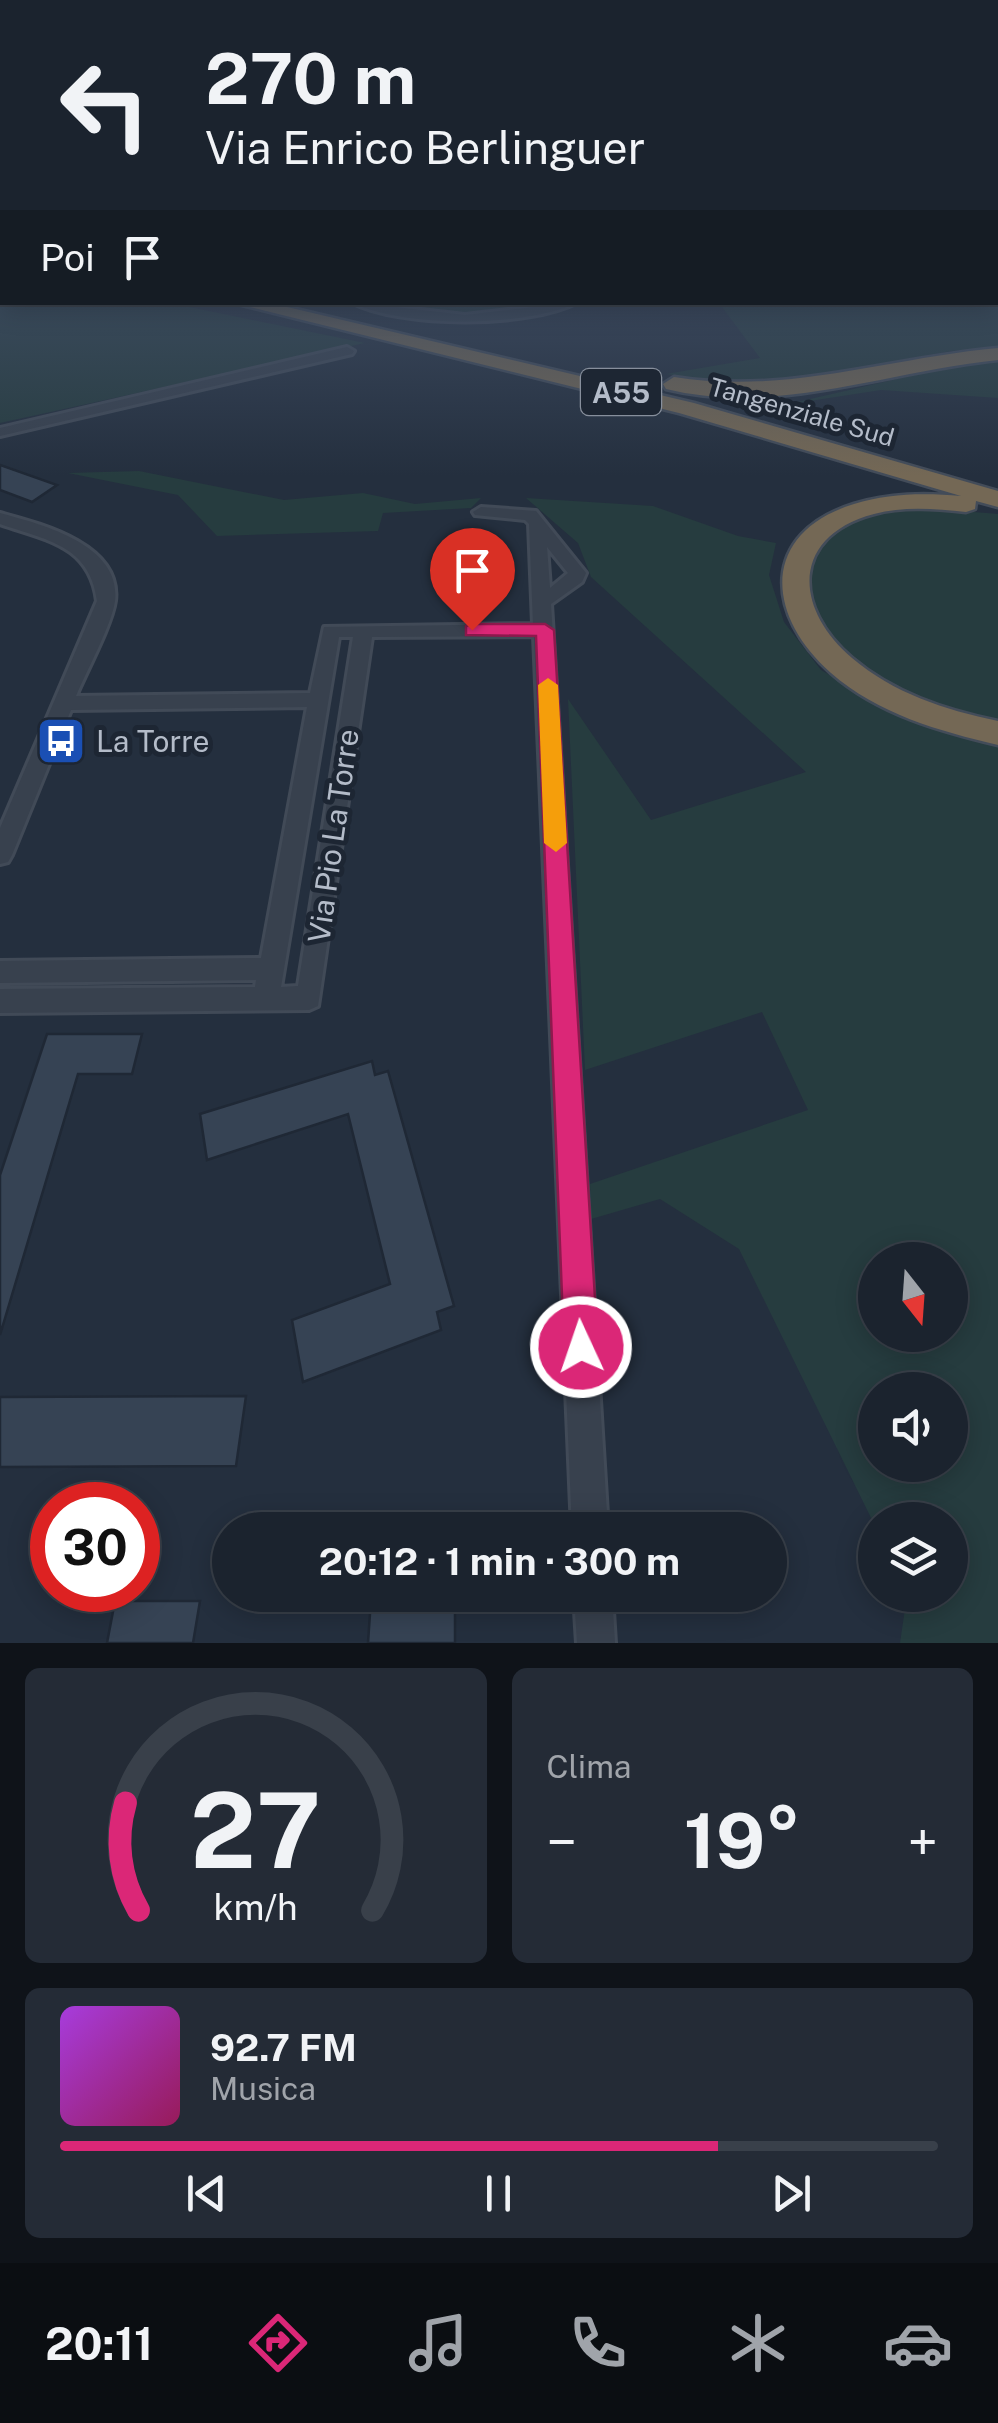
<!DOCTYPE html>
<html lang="it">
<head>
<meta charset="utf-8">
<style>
  :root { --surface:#1b232e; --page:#242b36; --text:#f1f3f6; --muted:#a0a4aa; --line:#39404a; --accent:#db2777 }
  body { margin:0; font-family:"Public Sans",sans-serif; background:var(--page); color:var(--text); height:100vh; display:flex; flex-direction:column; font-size:38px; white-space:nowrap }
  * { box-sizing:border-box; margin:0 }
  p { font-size:32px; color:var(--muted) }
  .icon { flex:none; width:55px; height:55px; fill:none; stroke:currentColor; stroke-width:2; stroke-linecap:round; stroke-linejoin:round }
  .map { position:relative; height:1643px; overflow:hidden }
  .panel { display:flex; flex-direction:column; gap:25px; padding:25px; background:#0f1319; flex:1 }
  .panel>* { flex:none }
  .hud { position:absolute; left:0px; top:0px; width:1000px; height:305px; box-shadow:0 5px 25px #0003,0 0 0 2px var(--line); background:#1b232e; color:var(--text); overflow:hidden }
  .needle { width:65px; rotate:163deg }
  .fabs { position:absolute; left:858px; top:1242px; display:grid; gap:20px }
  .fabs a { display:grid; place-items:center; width:110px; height:110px; border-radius:50%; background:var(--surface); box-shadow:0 5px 25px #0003,0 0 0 2px var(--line); font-size:50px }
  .speed { position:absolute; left:30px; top:1482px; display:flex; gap:20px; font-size:50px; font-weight:700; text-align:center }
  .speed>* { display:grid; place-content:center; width:130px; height:130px; border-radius:50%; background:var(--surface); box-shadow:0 5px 25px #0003,0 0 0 2px var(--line); line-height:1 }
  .speed .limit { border:15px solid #d22; background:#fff; color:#111 }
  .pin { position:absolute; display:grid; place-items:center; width:85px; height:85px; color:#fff; margin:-102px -42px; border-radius:50% 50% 50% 0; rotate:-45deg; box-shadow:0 0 10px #0007 }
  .pin .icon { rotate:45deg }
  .me { position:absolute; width:110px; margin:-55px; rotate:357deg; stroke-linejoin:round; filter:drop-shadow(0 0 8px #0008) }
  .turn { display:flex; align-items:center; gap:35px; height:210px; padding:0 40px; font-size:45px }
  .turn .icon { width:130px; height:130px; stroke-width:2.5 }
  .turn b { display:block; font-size:70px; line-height:85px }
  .then { display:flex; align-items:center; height:95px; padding:0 40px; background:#0003; gap:20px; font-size:38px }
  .big { font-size:75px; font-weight:700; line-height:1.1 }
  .panel .tile { flex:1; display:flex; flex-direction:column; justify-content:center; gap:15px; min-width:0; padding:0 35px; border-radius:15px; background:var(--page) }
  .panel .dial { align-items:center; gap:0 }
  .dial svg { height:260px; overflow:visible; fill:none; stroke:var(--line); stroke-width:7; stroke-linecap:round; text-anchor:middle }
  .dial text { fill:var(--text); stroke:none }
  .song { display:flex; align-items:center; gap:30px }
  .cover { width:120px; height:120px; border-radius:15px; background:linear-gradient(135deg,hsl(280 70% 55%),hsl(330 70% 35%)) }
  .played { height:10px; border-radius:5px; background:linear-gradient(90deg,var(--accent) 75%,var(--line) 75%) }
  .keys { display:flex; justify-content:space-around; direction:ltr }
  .heat { display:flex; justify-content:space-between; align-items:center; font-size:55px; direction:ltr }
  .panel .tiles { flex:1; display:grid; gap:25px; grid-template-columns:1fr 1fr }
  .tile:last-child { grid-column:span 2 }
  .trip { position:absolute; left:212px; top:1512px; width:575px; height:100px; border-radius:50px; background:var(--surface); box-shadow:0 5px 25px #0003,0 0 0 2px var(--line); font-weight:700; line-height:100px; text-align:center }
  .dock { display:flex; height:160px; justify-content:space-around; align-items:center; background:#0b0e12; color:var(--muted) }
  .dock .icon { width:70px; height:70px }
  .dock .active { color:var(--accent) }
  .dock b { font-size:45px; color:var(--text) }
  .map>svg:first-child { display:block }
  .green { fill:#263c3f; fill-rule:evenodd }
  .building { fill:#364354; stroke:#1f2835; stroke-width:2.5 }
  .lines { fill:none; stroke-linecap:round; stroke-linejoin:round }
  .minor-casing { stroke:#414a57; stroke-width:6 }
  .highway-casing { stroke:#434c59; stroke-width:5 }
  .minor { fill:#38414e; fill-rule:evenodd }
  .highway { fill:#746855; fill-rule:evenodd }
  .route { fill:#db2777; stroke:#8e194d; stroke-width:2.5 }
  .slow { fill:#f59e0b }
  .labels { text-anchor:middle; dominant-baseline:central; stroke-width:10; stroke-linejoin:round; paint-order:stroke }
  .far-street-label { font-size:25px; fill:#b4bcc9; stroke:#1d2633 }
  .shield { fill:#1d2633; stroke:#878f9c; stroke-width:2.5 }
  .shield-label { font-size:28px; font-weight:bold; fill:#b4bcc9 }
  .poi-label { font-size:30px; fill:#b4bcc9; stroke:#1d2633; text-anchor:start }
  .street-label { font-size:30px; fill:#b4bcc9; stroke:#1d2633 }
</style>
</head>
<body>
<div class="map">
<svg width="998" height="1643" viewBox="0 0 998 1643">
  <rect width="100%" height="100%" fill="#242f3e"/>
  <g class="green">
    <polygon points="0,267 2,302 170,303 365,343 0,423"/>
    <polygon points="998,285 998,347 951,351 754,387 666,374 760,358 719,303 998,302"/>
    <polygon points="434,302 535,303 473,317 403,309"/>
    <polygon points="998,360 998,398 881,390 784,405 936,370"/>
    <polygon points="139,471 284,500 363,493 415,504 481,498 471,508 383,513 378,531 217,536 178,495 68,473"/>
    <path d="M526,498L653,506L738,536L776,543L769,575L784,622L821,670L904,719L998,747V1643H900L907,1595H950V1520H875V1526L739,1249L660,1199L591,1219L590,1184L808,1110L762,1012L585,1070L568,699L651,820L806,772L591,577L578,543ZM875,1260H950V1335H875ZM875,1390H950V1465H875Z"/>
    <path d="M915,507L998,514V724C951,709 904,698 863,669C816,637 778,563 841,526C864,513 890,510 915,507Z"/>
  </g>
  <g class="building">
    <polygon points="0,465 57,485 32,502 0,490"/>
    <polygon points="47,1034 142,1034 132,1074 78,1074 0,1335 0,1175"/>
    <polygon points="372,1061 375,1075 388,1071 454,1306 437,1312 441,1330 303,1382 292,1320 390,1284 348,1114 207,1160 200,1114"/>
    <polygon points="246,1396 236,1466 0,1467 0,1397"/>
    <polygon points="371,1599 455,1599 455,1643 368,1643"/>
    <polygon points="115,1601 200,1601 193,1643 107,1643"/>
  </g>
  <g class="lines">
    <g class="minor-casing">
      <g id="minor">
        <path d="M351,302L465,315L578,302C527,328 402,328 351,302Z"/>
        <polygon points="347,347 354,351 352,354 0,436 0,428"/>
        <path d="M481,507L536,511L586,573L582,582L551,604L608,1530H572L534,636L372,637L318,1006L309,1010L0,1013V989L255,987L256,980L0,983V961L261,958L307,707L71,710L12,855L8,862L0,864V828L97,601C90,545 46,540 0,524V513C40,524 122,544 115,601C112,624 86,672 76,696L310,693L324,627L533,624L529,524L525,520L475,515L473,512ZM547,547L568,573L550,588ZM339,637H353L298,986L281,987Z"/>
        <polygon points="574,1595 612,1595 615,1643 577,1643"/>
      </g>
    </g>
    <g class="highway-casing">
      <g id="highway">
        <rect x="0" y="246" width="2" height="7"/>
        <path d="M230,302H266L694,403L998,491V507L976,501L975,509L966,512C936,509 904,506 874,514C791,536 793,608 852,658C893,693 945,710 998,721V745C939,731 878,714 831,673C765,615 760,533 854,504C889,493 925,493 961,496L679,413Z"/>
        <path d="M998,348V360C888,371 777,416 666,389L663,384L674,377C785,395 888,358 998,348Z"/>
      </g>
    </g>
    <use href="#minor" class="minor"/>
    <use href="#highway" class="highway"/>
  </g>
  <linearGradient id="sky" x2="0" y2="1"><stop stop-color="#141a22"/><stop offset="0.52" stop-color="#3f4d63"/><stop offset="1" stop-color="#3f4d63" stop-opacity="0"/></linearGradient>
  <rect width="998" height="476" fill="url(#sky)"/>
  <polygon class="route" points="472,624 545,624 554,630 598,1347 593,1359 581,1364 569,1359 564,1347 536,636 466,635 466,626"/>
  <polygon class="slow" points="548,678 558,685 567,843 556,852 544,843 538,685"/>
  <defs>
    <g id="bus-square" transform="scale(2.5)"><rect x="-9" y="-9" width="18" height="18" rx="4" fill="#1a4fb4" stroke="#1d2633"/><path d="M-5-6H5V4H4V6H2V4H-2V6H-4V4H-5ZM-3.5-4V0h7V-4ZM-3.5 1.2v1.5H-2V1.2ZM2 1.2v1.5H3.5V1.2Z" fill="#fff"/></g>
  </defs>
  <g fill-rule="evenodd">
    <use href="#bus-square" x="61" y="741"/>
  </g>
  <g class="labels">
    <g class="far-street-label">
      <text transform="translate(802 412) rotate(16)">Tangenziale Sud</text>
    </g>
    <rect class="shield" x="581" y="369" width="80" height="46" rx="8"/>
    <g class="shield-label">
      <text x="621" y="392">A55</text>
    </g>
    <g class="poi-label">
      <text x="96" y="741">La Torre</text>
    </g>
    <g class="street-label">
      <text transform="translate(333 836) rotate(-82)">Via Pio La Torre</text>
    </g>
  </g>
</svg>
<div class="fabs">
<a><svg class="needle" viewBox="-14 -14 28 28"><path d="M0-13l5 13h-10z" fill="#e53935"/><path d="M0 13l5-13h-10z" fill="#a0a4aa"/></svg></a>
<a><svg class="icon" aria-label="sound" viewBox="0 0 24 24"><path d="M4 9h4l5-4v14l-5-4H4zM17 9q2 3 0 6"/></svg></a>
<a><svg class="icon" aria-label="layers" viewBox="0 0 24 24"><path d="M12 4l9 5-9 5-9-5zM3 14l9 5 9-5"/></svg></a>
</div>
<div class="speed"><div class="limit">30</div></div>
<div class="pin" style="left:472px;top:630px;background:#d93025"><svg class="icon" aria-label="arrive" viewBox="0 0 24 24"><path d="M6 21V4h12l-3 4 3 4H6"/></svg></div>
<svg class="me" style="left:581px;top:1347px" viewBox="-20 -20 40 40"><circle r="17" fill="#db2777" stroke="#fff" stroke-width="3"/><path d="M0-11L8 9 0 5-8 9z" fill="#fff"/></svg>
<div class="trip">20:12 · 1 min · 300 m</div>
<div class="hud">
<div class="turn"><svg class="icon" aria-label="left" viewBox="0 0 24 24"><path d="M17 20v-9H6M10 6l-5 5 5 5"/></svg><div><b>270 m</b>Via Enrico Berlinguer</div></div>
<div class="then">Poi<svg class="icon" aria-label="arrive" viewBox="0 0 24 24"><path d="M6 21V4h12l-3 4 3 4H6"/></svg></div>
</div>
</div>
<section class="panel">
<div class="tiles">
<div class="tile dial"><svg viewBox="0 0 100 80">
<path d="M14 69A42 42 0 1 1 86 69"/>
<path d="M14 69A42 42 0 0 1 10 36" stroke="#db2777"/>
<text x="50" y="56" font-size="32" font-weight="700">27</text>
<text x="50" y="72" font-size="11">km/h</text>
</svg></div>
<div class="tile"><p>Clima</p>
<div class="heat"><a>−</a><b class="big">19°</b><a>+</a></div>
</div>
<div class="tile">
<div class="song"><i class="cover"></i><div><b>92.7 FM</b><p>Musica</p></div></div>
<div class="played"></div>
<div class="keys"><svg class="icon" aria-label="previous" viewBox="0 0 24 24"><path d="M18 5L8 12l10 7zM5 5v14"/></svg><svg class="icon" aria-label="pause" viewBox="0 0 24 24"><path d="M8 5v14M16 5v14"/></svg><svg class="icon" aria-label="next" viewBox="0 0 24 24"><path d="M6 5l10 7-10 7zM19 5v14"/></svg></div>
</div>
</div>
</section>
<nav class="dock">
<b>20:11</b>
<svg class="icon active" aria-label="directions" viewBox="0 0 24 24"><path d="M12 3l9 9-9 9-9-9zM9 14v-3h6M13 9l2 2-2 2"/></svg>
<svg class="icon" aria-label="music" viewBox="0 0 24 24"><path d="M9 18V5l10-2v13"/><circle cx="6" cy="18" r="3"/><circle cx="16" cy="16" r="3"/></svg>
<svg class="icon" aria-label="phone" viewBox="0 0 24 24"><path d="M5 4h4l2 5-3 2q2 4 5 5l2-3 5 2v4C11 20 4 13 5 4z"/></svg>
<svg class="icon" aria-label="climate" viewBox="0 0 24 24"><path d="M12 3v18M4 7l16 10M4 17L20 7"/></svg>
<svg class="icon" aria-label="car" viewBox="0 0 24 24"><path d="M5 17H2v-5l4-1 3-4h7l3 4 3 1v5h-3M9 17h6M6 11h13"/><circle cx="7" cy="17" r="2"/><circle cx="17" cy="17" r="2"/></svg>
</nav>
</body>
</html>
